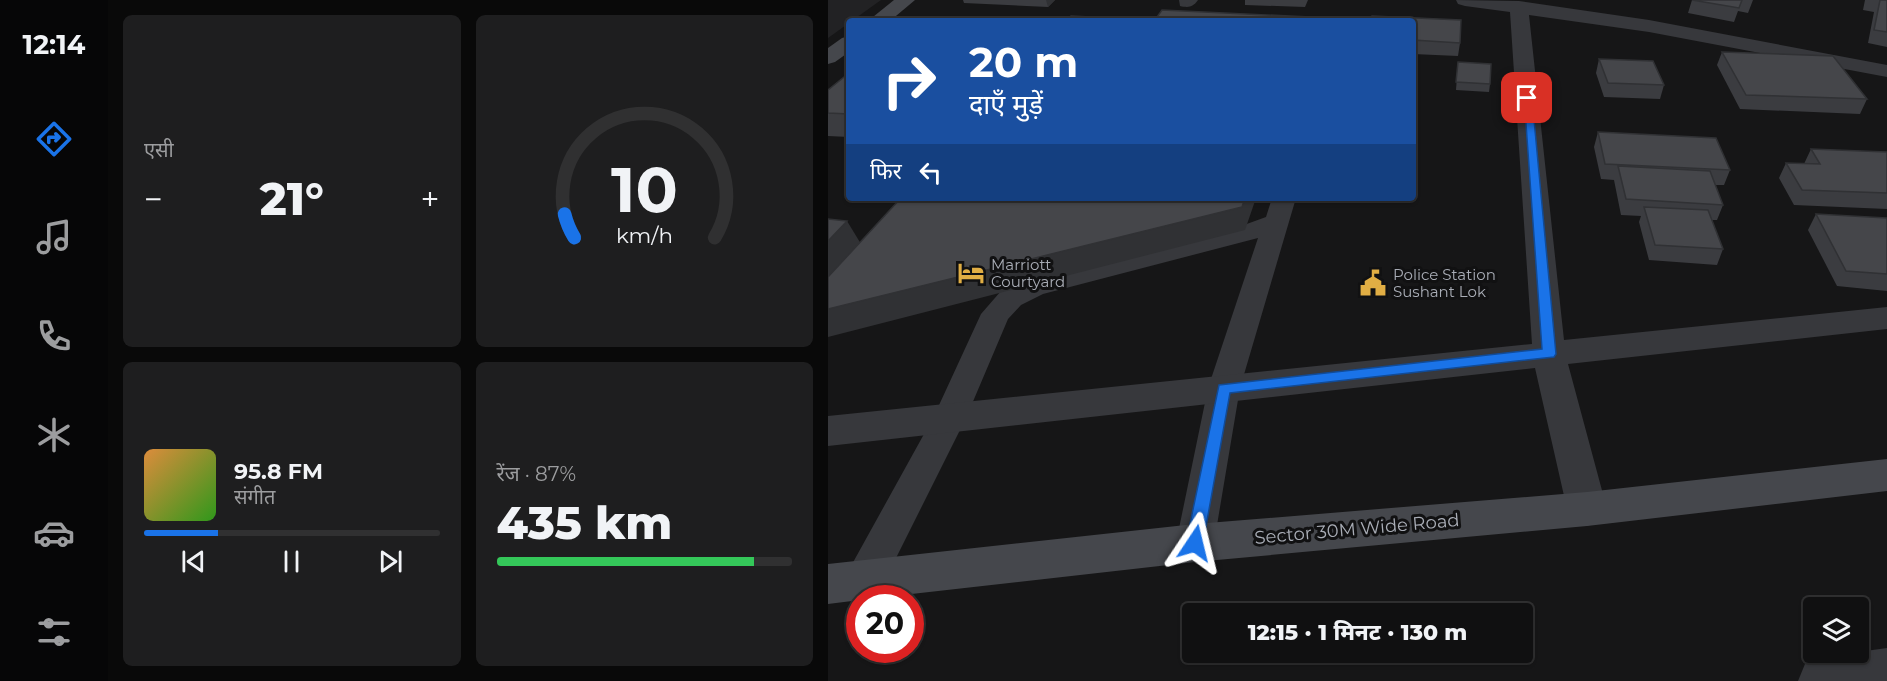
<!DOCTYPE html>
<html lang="hi">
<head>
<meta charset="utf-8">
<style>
  :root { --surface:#101011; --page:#1e1e1f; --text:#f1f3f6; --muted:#9c9d9f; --line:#303031; --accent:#1a73e8 }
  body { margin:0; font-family:Montserrat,"Noto Sans Devanagari",sans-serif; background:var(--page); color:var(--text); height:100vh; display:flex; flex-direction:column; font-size:22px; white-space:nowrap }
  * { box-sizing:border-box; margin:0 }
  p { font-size:20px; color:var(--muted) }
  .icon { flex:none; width:33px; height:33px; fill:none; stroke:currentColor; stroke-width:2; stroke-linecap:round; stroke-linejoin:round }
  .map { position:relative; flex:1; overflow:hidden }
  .drawer { display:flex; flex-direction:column; gap:15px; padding:15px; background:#090909; width:720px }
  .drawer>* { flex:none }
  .top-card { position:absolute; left:18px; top:18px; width:570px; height:183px; border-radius:6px; box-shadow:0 2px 4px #0004,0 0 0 2px var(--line); background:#1a4fa0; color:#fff; overflow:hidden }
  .tools { position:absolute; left:975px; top:597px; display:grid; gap:12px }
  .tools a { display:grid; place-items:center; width:66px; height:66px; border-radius:6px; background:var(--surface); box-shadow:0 2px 4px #0004,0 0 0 2px var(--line); font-size:30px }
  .speed { position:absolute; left:18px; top:585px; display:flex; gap:12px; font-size:30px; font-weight:700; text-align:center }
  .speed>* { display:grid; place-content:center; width:78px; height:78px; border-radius:50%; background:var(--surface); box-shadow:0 2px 4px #0004,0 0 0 2px var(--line); line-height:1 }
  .speed .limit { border:9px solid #d22; background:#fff; color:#111 }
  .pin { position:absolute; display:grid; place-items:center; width:51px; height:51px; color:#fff; margin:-26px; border-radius:12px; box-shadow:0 3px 9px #0006 }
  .me { position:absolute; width:66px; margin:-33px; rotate:10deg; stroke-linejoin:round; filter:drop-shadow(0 0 4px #0008) }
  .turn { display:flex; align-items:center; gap:21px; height:126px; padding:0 24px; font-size:27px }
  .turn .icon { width:78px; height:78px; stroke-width:2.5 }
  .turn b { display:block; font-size:42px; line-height:51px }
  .then { display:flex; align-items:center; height:57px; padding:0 24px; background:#0003; gap:12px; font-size:22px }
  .big { font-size:45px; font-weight:800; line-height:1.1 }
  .drawer .tile { flex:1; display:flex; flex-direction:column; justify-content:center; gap:9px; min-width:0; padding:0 21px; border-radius:9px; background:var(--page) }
  .drawer .dial { align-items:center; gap:0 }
  .dial svg { height:156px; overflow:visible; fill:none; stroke:var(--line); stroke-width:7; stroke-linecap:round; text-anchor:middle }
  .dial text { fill:var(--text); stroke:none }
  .song { display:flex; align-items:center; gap:18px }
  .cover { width:72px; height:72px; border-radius:9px; background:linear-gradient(135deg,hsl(30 70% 55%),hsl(110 70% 35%)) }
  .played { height:6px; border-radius:3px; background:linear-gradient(90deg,var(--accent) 25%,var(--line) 25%) }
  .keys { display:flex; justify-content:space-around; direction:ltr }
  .heat { display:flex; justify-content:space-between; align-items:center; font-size:33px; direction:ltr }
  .charge { height:9px; border-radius:4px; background:linear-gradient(90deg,#34c759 87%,var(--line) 0) }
  .drawer .tiles { flex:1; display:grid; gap:15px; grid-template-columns:repeat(2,1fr) }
  .trip { position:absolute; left:354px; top:603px; width:351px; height:60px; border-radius:6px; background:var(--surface); box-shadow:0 2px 4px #0004,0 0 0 2px var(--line); font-weight:800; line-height:60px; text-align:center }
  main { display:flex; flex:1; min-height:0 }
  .menu { display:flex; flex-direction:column; width:108px; justify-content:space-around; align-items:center; background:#060607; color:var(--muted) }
  .menu .icon { width:42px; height:42px }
  .menu .on { color:var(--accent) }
  .menu b { font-size:27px; color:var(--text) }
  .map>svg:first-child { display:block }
  .built { fill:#222224 }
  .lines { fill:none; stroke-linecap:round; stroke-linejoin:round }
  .lane { fill:#37383c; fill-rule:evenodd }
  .street { fill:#37383c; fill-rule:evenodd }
  .secondary { fill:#45474c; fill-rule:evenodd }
  .wall { fill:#3b3c40 }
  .shaded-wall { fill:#303134 }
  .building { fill:#45464a; stroke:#303134; stroke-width:1.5 }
  .route { fill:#1a73e8; stroke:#114b97; stroke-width:1.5 }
  .labels { text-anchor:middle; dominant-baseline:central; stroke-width:6; stroke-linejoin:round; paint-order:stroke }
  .poi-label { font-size:15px; fill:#a9adb6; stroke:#111112; text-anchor:start }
  .near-street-label { font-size:18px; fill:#a9adb6; stroke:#111112 }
</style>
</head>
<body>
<main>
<nav class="menu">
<b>12:14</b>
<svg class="icon on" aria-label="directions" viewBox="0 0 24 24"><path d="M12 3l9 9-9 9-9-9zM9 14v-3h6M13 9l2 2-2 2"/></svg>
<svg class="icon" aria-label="music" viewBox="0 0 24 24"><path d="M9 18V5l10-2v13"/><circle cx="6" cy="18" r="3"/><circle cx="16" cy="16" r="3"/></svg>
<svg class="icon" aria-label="phone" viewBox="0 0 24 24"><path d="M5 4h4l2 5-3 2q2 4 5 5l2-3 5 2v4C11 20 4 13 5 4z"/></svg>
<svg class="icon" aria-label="climate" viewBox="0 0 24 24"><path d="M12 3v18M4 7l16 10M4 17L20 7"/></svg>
<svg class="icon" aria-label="car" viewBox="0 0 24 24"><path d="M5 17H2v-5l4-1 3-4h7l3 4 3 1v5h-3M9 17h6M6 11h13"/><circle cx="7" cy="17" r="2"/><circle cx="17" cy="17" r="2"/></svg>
<svg class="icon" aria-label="filters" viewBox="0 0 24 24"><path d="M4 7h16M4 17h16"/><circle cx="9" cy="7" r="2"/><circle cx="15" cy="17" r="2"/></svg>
</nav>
<section class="drawer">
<div class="tiles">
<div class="tile"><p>एसी</p>
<div class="heat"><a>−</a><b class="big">21°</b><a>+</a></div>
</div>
<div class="tile dial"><svg viewBox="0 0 100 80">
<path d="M14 69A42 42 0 1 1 86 69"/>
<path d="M14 69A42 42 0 0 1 9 57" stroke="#1a73e8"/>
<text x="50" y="56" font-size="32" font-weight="700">10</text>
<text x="50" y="72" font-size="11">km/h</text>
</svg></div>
<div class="tile">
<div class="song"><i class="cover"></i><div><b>95.8 FM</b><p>संगीत</p></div></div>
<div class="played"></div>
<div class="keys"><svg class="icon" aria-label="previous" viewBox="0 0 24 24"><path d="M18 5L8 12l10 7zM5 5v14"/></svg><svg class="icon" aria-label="pause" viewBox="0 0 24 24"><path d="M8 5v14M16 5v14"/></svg><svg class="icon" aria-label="next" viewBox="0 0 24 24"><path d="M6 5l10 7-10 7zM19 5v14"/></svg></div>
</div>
<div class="tile"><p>रेंज · 87%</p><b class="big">435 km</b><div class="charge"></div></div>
</div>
</section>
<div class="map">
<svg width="1059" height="681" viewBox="0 0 1059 681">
  <rect width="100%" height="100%" fill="#161617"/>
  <polygon class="built" points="0,0 53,0 0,38"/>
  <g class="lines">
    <polygon class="lane" points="444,198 468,198 412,388 386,543 380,555 367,560 354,555 348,543 380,388 430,238 215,294 193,305 180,319 138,418 51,592 37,597 23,592 17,579 23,566 106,416 153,314 173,291 196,280 405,229 438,217"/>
    <g class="street">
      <path d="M351,0H370C365,7 361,8 352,6Z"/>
      <polygon points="628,0 691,1 821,20 1059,65 1059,77 821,32 701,15 736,340 1059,307 1059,329 740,364 779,509 773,521 759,526 745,521 739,509 707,368 0,446 0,416 704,344 682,12 637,6 630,4"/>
      <polygon points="1059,648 1059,681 970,681 977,664 994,657"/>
    </g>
    <g class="secondary">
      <polygon points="66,0 87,0 62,21 40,21"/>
      <polygon points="21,36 21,52 7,62 0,64 0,48 14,38"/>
      <polygon points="1059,459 1059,491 759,526 367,562 48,598 32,598 32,600 0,604 0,564 367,524 759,492"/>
    </g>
  </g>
  <g class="wall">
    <polygon points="135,0 227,0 220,7 136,3"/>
    <polygon points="417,0 480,0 477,7 417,5"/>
    <polygon points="864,0 925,0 920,13 910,11 906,22 860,13"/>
    <polygon points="1037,0 1059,0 1059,47 1040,43 1046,12 1035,10"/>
    <polygon points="585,21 632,43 630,56 585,54"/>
    <polygon points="894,52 1039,99 1032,114 912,109 889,65"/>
    <polygon points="771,59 836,85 832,99 776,97 768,73"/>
    <polygon points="630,62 662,84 661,92 628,90"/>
    <polygon points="21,73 21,137 0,136 0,90"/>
    <polygon points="770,132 902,170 896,185 887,185 895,205 889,220 884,220 895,249 889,265 821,260 811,222 813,216 793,215 786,180 773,179 766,147"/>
    <polygon points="983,149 1059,152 1059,209 966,205 951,178 958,163 976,164"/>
    <polygon points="988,214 1059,218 1059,291 1009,286 980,230"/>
  </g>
  <g class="shaded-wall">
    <polygon points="218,0 227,0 220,7"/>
    <polygon points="417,198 428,198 417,230 0,337 0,309"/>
    <polygon points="19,221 33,244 0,280 0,241"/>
  </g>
  <g class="building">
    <polygon points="864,0 914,0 911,8"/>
    <polygon points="1052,0 1059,0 1059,32 1046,30"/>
    <polygon points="334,10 482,17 481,21 238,21 243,16 327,20"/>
    <polygon points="544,16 633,20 632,43 585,40 585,21 543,21"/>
    <polygon points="94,19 127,21 92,21"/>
    <polygon points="894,52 1005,56 1039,99 918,95"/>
    <polygon points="771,59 825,61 836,85 780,83"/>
    <polygon points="630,62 663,64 662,84 628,82"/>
    <polygon points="21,73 21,114 0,113 0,90"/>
    <polygon points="770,132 888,138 902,170 777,164"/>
    <polygon points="983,149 1059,152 1059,193 974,190 958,163 992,164"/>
    <polygon points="790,166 882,171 895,205 798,199"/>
    <polygon points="73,198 417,198 414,207 0,309 0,277"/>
    <polygon points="816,207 880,210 895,249 827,245"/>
    <polygon points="988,214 1059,218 1059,274 1018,271"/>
    <polygon points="0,219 19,221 0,241"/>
  </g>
  <polygon class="route" points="696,96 704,98 728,354 726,357 402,393 375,543 373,548 367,551 361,548 358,543 391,385 714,349"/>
  <defs>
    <g id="hotel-bare" transform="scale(2.07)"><path d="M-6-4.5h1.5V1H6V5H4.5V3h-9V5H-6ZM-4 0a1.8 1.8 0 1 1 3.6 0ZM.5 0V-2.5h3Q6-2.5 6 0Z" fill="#e1ae44" stroke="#111112" stroke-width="2.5" paint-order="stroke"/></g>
    <g id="civic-bare" transform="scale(2.07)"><path d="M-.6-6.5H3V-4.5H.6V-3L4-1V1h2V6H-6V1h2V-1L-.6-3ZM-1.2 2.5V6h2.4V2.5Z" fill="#e1ae44" stroke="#111112" stroke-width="2.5" paint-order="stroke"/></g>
  </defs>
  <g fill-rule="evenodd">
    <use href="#hotel-bare" x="143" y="273"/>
    <use href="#civic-bare" x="545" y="283"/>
  </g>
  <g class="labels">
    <g class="poi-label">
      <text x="163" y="264">Marriott<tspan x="163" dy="17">Courtyard</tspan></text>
      <text x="565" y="274">Police Station<tspan x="565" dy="17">Sushant Lok</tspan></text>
    </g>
    <g class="near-street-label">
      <text transform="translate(529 529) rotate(-5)">Sector 30M Wide Road</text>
    </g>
  </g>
</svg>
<div class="tools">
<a><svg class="icon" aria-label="layers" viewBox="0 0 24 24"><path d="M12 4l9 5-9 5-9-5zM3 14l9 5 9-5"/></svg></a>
</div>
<div class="speed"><div class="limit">20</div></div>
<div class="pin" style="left:699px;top:98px;background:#d93025"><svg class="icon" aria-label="arrive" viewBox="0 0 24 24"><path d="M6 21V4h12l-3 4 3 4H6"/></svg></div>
<svg class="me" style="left:367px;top:543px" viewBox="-20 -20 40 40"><path d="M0-17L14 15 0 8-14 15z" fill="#1a73e8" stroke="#fff" stroke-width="4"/></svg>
<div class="trip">12:15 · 1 मिनट · 130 m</div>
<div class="top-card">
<div class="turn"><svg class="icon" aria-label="right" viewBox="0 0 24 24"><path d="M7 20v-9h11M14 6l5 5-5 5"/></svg><div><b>20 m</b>दाएँ मुड़ें</div></div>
<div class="then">फिर<svg class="icon" aria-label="left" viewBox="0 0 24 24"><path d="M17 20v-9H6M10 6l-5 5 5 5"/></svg></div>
</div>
</div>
</main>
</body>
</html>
